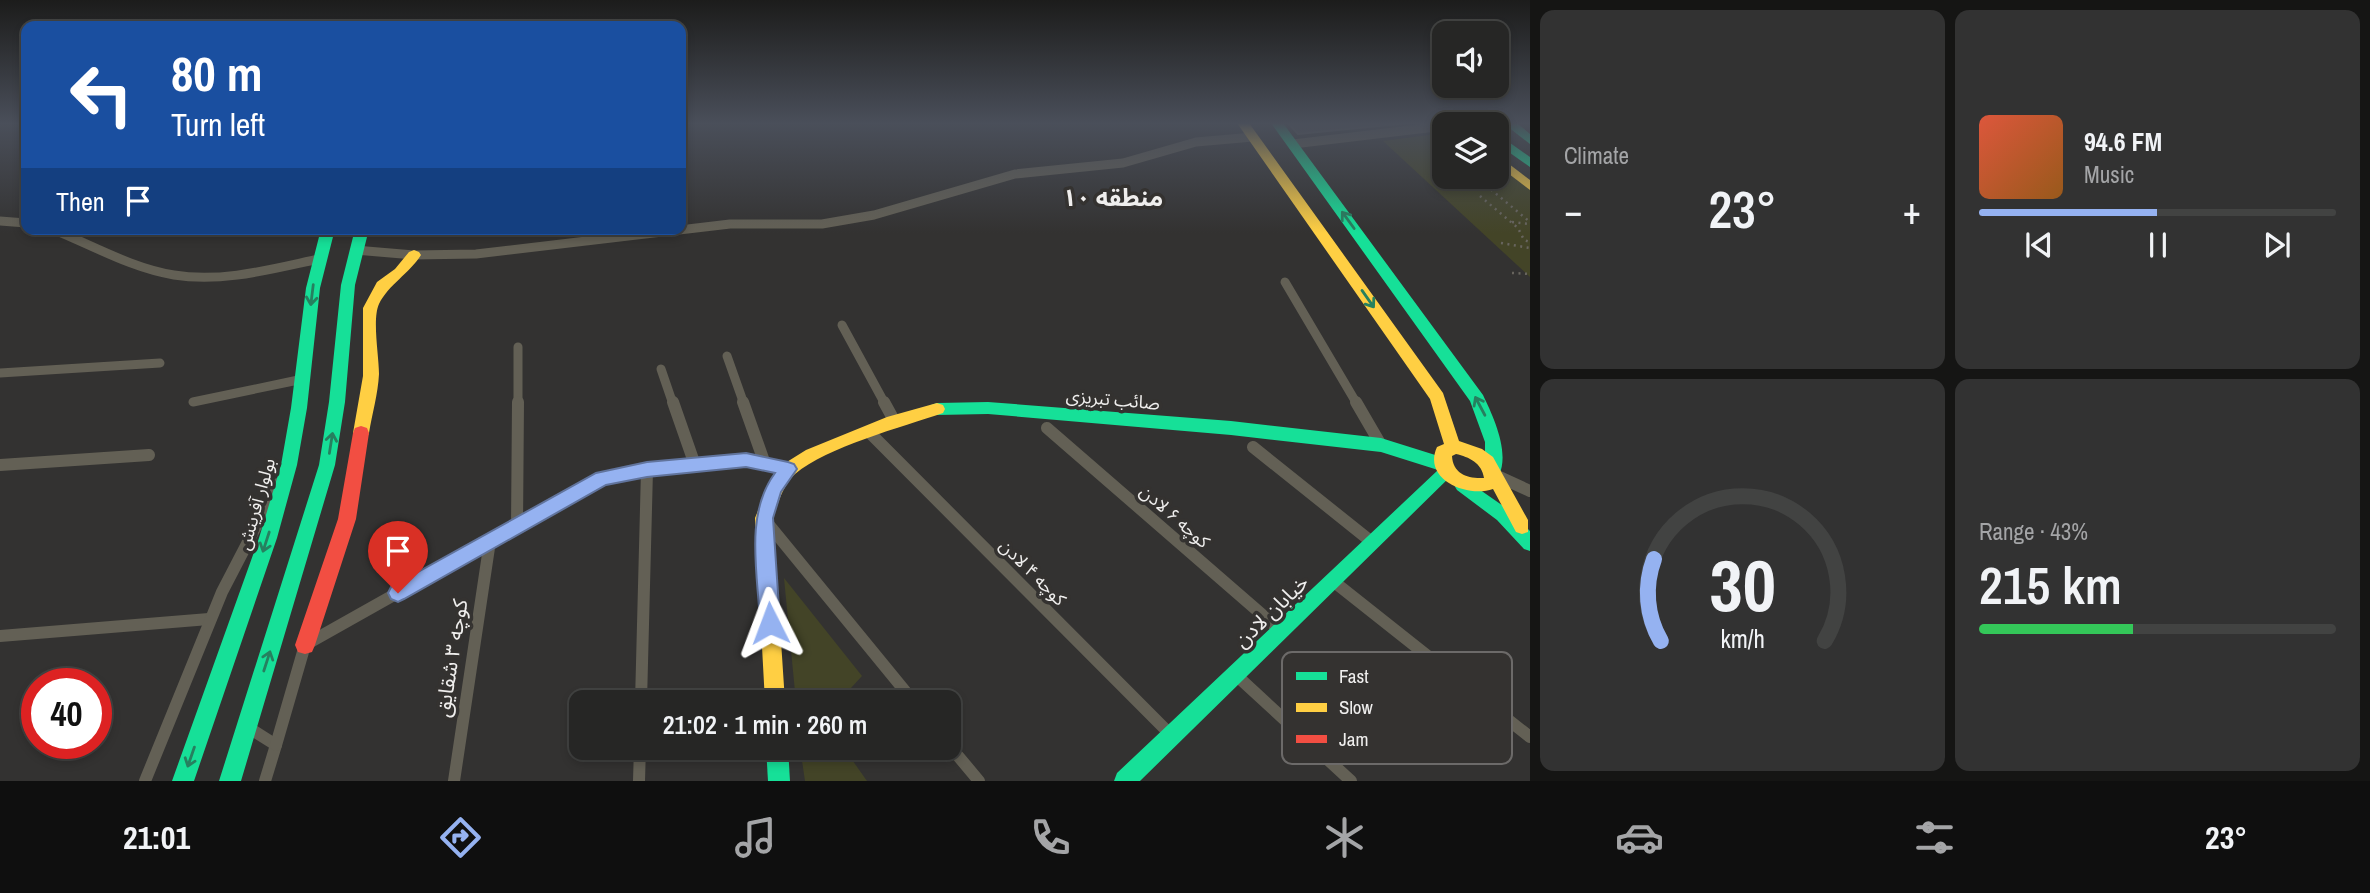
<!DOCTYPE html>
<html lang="en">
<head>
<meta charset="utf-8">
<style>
  :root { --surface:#262625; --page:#323232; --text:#f1f3f6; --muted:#a4a5a7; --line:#424342; --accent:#95b2f1 }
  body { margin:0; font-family:"Archivo Narrow","Noto Sans Arabic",sans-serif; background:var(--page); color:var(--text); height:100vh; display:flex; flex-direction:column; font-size:26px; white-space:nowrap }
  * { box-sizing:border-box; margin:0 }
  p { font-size:23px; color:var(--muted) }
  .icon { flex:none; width:38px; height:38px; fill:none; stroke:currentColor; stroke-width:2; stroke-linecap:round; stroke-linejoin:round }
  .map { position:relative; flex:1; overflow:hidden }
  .sheet { display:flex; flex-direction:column; gap:10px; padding:10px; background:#151514; width:840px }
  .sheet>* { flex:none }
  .hud { position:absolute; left:21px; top:21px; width:665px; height:214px; border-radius:14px; box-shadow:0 4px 10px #0003,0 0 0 2px var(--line); background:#1a4fa0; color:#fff; overflow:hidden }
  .fabs { position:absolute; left:1432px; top:21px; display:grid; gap:14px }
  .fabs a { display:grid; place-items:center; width:77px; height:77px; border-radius:14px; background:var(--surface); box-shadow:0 4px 10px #0003,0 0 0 2px var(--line); font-size:35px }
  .speed { position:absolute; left:21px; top:668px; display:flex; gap:14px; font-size:35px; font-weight:700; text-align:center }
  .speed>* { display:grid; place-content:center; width:91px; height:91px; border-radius:50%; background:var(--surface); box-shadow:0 4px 10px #0003,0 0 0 2px var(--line); line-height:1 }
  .speed .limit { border:10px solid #d22; background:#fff; color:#111 }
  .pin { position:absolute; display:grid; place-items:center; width:60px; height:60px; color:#fff; margin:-72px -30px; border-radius:50% 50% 50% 0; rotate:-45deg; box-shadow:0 0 7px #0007 }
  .pin .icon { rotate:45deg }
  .me { position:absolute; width:77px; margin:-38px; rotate:357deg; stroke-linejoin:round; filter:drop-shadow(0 0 5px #0008) }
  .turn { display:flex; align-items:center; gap:24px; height:147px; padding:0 35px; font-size:32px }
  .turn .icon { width:91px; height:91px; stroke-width:2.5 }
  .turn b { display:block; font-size:49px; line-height:60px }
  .then { display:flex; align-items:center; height:66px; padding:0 35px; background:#0003; gap:14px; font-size:26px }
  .big { font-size:52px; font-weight:600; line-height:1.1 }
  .sheet .tile { flex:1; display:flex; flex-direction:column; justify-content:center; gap:10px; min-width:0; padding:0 24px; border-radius:14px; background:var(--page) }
  .sheet .dial { align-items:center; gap:0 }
  .dial svg { height:182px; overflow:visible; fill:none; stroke:var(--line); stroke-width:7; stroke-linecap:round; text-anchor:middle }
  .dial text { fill:var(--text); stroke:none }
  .song { display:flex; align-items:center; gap:21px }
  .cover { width:84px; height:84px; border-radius:10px; background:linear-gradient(135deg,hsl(10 70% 55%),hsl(30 70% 35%)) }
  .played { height:7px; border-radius:4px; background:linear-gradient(90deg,var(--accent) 50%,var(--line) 50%) }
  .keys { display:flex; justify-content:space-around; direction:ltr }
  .heat { display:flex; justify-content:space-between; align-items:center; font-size:38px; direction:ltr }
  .charge { height:10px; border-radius:5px; background:linear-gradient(90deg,#34c759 43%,var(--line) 0) }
  .sheet .tiles { flex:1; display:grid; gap:10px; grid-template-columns:repeat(2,1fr) }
  .trip { position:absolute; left:569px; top:690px; width:392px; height:70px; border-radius:14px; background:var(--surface); box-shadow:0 4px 10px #0003,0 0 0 2px var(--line); font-weight:600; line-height:70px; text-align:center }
  .menu { display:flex; height:112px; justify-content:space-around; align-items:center; background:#0f0f0f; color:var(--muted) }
  .menu .icon { width:49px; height:49px }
  .menu .current { color:var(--accent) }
  .menu b { font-size:32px; color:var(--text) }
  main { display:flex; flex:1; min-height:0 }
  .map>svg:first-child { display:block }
  .green { fill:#434427 }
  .building { fill:#524d53; stroke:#5d5c5c; stroke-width:2 }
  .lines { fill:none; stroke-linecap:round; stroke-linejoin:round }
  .path { stroke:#68655e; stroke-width:2.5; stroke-dasharray:2 4.5; stroke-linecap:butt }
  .street-far1 { stroke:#636055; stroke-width:9 }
  .street { stroke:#636055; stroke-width:12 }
  .fast { fill:#16e098; fill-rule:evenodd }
  .slow { fill:#ffcf43; fill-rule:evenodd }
  .jam { fill:#f24e42; fill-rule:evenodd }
  .oneway { stroke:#26805f }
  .route { fill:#95b2f1; stroke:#61749d; stroke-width:2 }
  .labels { text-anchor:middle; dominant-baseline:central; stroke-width:7; stroke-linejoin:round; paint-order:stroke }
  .street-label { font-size:18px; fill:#efeeed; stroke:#343230 }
  .near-street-label { font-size:21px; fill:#efeeed; stroke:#343230 }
  .district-label { font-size:24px; font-weight:bold; fill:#efeeed; stroke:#343230 }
  .key { fill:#343230; stroke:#6c6a69; stroke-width:2 }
  .key-label { font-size:19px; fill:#efeeed }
</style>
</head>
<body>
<main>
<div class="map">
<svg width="1530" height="781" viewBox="0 0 1530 781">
  <rect width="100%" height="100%" fill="#333231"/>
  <g class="green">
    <polygon points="1444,133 1444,177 1496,177 1496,163 1530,190 1530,277 1383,141"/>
    <polygon points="784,578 862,676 838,702 796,702"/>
    <polygon points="800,747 843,747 867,781 805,781"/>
  </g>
  <polygon class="building" points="1288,123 1408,123 1298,134"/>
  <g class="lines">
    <g class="path">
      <polyline points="1476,177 1530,222"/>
      <polyline points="1480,196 1518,228 1524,240 1530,242"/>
      <polyline points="1512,222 1530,224"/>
      <polyline points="1501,243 1530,248"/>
      <polyline points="1512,273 1530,274"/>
    </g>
    <g class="street-far1">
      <polyline points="1293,144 1444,126"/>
      <polyline points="0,221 26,223"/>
      <path d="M52,229C92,245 131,268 174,275C222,283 272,269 319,259"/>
      <polyline points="355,250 414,255 476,254 730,224 822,224 874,215 1015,174 1123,163 1196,142 1253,137"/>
      <polyline points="1285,282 1357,404"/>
      <polyline points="842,325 885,404"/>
      <polyline points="727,356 744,404"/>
      <polyline points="661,369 673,404"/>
      <polyline points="0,373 160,363"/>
      <polyline points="193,402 303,379"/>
      <polyline points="518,404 518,347"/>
    </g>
    <g class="street">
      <polyline points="673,402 695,465"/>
      <polyline points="743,402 765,464"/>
      <polyline points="884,402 895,422"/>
      <polyline points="1356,402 1381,445"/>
      <polyline points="1047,428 1281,631"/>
      <polyline points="869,432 1172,736"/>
      <polyline points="1253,447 1373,543"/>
      <polyline points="0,465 149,455"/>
      <polyline points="1495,475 1530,491"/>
      <polyline points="765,520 914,702"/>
      <polyline points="517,526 518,402"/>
      <polyline points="1333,581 1530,737"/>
      <polyline points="0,636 209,619"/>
      <polyline points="1236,675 1351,781"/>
      <polyline points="641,702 647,470"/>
      <polyline points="246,726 276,745 265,781"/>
      <polyline points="948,744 979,781"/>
      <polyline points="276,745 305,645 602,478 647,470 746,460 788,469"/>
      <polyline points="145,781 222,592 278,484"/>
      <polyline points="454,781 490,541"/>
      <polyline points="639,781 640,747"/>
    </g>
    <g class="fast">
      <path d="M1271,123H1283L1483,395C1493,416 1510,452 1499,475L1493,477L1487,475L1485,470V442L1470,401Z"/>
      <polygon points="1447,123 1459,123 1460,124 1448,124"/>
      <polygon points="1473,123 1485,123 1486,124 1474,124"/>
      <polygon points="1503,123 1517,123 1530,134 1530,144"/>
      <polygon points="1496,133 1530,157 1530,167 1496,143"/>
      <polygon points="321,229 335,229 320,288 307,408 297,465 277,538 194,781 172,781 259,538 281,465 291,408 306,288"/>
      <polygon points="355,229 369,229 355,285 345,402 335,465 241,781 219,781 319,465 329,402 341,285"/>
      <polygon points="988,402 1231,421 1381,438 1448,459 1450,466 1455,472 1140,781 1114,781 1117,773 1438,470 1381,452 1231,435 988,414 937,415 931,413 929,409 931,405 937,403"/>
      <polygon points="1463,478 1509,510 1530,531 1530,551 1524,549 1497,520 1457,490 1454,485 1457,480"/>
      <polygon points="766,747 788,747 790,781 768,781"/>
    </g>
    <g class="slow">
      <path d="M1237,123H1249L1443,393L1459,441L1482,449L1493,457L1528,520V532L1522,534L1516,532L1493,489C1468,498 1422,480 1437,447L1444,444L1430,399ZM1456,454C1469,457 1482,463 1484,478C1468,479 1453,474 1452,456Z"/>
      <polygon points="1496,154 1530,180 1530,190 1496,164"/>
      <path d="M414,250L419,252L421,255C409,274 389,284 379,304C372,319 379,356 379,374C378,394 372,414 369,433L367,438H355L353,433L363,376V308L377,282L395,269L409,252Z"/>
      <path d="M937,403L943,405L945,409L943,413C902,427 827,447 795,474C783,485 778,503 773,518L785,702H765L755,518L770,481L782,465L806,450L887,417Z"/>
    </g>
    <polygon class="jam" points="361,426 367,428 369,433 356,519 315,645 312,652 305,654 298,652 295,645 338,519 353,433 355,428"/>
  </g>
  <defs><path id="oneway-shaft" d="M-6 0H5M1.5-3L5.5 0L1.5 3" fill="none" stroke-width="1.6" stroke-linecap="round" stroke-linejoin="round" transform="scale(1.75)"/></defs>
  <g class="oneway">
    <use href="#oneway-shaft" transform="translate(1348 220) rotate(-126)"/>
    <use href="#oneway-shaft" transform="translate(312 295) rotate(97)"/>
    <use href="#oneway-shaft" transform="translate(1368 299) rotate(55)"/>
    <use href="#oneway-shaft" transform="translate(1480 406) rotate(-118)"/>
    <use href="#oneway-shaft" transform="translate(331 443) rotate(-81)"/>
    <use href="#oneway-shaft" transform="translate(266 542) rotate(108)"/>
    <use href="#oneway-shaft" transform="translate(267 661) rotate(-72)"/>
    <use href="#oneway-shaft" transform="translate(191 757) rotate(109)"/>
  </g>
  <linearGradient id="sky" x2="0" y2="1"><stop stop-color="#1c1c1b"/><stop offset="0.53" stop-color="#4a4f5a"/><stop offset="1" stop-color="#4a4f5a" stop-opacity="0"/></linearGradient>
  <rect width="1530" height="233" fill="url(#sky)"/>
  <path class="route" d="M746,453L788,462L794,464L797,469L781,492L773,518L780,623L777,630L770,632L763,630L760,623C758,574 744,515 775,473L746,467L647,477L606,485L404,599L398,602L391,599L388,593L391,587L596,473L647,462Z"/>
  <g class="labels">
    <g class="street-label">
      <text transform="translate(1113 399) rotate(5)">صائب تبریزی</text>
      <text transform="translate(256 504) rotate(-74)">بولوار آفرینش</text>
      <text transform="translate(1175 516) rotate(41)">کوچه ۶ لادن</text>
      <text transform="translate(1033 572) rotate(45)">کوچه ۴ لادن</text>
    </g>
    <g class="near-street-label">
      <text transform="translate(1271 611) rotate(-44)">خیابان لادن</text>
      <text transform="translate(451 658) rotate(-81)">کوچه ۳ شقایق</text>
    </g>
    <g class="district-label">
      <text x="1113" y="197">منطقه ۱۰</text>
    </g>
  </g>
  <rect x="1282" y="652" width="230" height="112" rx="10" class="key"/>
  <rect x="1296" y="672" width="31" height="8" fill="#16e098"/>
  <rect x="1296" y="703" width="31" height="9" fill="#ffcf43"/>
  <rect x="1296" y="735" width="31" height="8" fill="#f24e42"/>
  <g class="key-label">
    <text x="1339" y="683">Fast</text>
    <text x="1339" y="714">Slow</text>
    <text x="1339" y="746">Jam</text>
  </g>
</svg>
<div class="fabs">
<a><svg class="icon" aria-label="sound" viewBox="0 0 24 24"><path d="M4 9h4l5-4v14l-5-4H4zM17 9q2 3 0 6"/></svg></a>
<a><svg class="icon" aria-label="layers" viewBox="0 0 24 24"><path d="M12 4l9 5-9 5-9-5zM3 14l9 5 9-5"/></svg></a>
</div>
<div class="speed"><div class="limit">40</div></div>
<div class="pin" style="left:398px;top:593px;background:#d93025"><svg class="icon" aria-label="arrive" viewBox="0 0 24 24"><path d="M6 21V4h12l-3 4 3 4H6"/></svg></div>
<svg class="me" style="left:770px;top:623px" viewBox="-20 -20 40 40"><path d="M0-17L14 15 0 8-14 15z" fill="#95b2f1" stroke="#fff" stroke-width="4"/></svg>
<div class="trip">21:02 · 1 min · 260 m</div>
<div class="hud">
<div class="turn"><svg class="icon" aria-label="left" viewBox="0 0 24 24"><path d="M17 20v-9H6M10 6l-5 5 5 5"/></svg><div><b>80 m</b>Turn left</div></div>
<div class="then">Then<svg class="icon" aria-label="arrive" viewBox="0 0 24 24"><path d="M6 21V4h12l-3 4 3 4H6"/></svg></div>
</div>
</div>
<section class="sheet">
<div class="tiles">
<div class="tile"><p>Climate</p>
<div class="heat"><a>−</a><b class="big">23°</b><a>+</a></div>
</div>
<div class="tile">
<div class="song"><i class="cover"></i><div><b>94.6 FM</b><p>Music</p></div></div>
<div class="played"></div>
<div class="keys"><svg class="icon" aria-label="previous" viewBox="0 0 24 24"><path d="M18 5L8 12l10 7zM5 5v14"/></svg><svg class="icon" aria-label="pause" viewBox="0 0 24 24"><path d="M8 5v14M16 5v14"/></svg><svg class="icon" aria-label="next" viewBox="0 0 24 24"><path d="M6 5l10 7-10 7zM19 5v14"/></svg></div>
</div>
<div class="tile dial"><svg viewBox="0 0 100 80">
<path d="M14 69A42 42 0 1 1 86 69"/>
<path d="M14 69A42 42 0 0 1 11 33" stroke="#95b2f1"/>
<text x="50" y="56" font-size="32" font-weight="700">30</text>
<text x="50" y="72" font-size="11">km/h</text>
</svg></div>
<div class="tile"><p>Range · 43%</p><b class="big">215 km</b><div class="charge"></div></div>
</div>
</section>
</main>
<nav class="menu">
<b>21:01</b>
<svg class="icon current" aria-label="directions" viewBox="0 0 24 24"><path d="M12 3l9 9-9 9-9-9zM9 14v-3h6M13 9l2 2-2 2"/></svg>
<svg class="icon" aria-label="music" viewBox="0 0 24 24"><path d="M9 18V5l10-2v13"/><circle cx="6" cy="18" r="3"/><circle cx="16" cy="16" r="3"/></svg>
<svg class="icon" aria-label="phone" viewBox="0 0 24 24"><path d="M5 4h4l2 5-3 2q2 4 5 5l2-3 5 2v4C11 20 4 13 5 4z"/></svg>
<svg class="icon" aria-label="climate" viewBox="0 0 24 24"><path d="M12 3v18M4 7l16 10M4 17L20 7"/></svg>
<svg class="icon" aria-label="car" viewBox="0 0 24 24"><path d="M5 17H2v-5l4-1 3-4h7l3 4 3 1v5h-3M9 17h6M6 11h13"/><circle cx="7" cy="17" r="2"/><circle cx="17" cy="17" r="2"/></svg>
<svg class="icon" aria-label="filters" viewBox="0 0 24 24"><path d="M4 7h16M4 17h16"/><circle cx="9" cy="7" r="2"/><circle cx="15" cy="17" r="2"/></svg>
<b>23°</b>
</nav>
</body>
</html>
